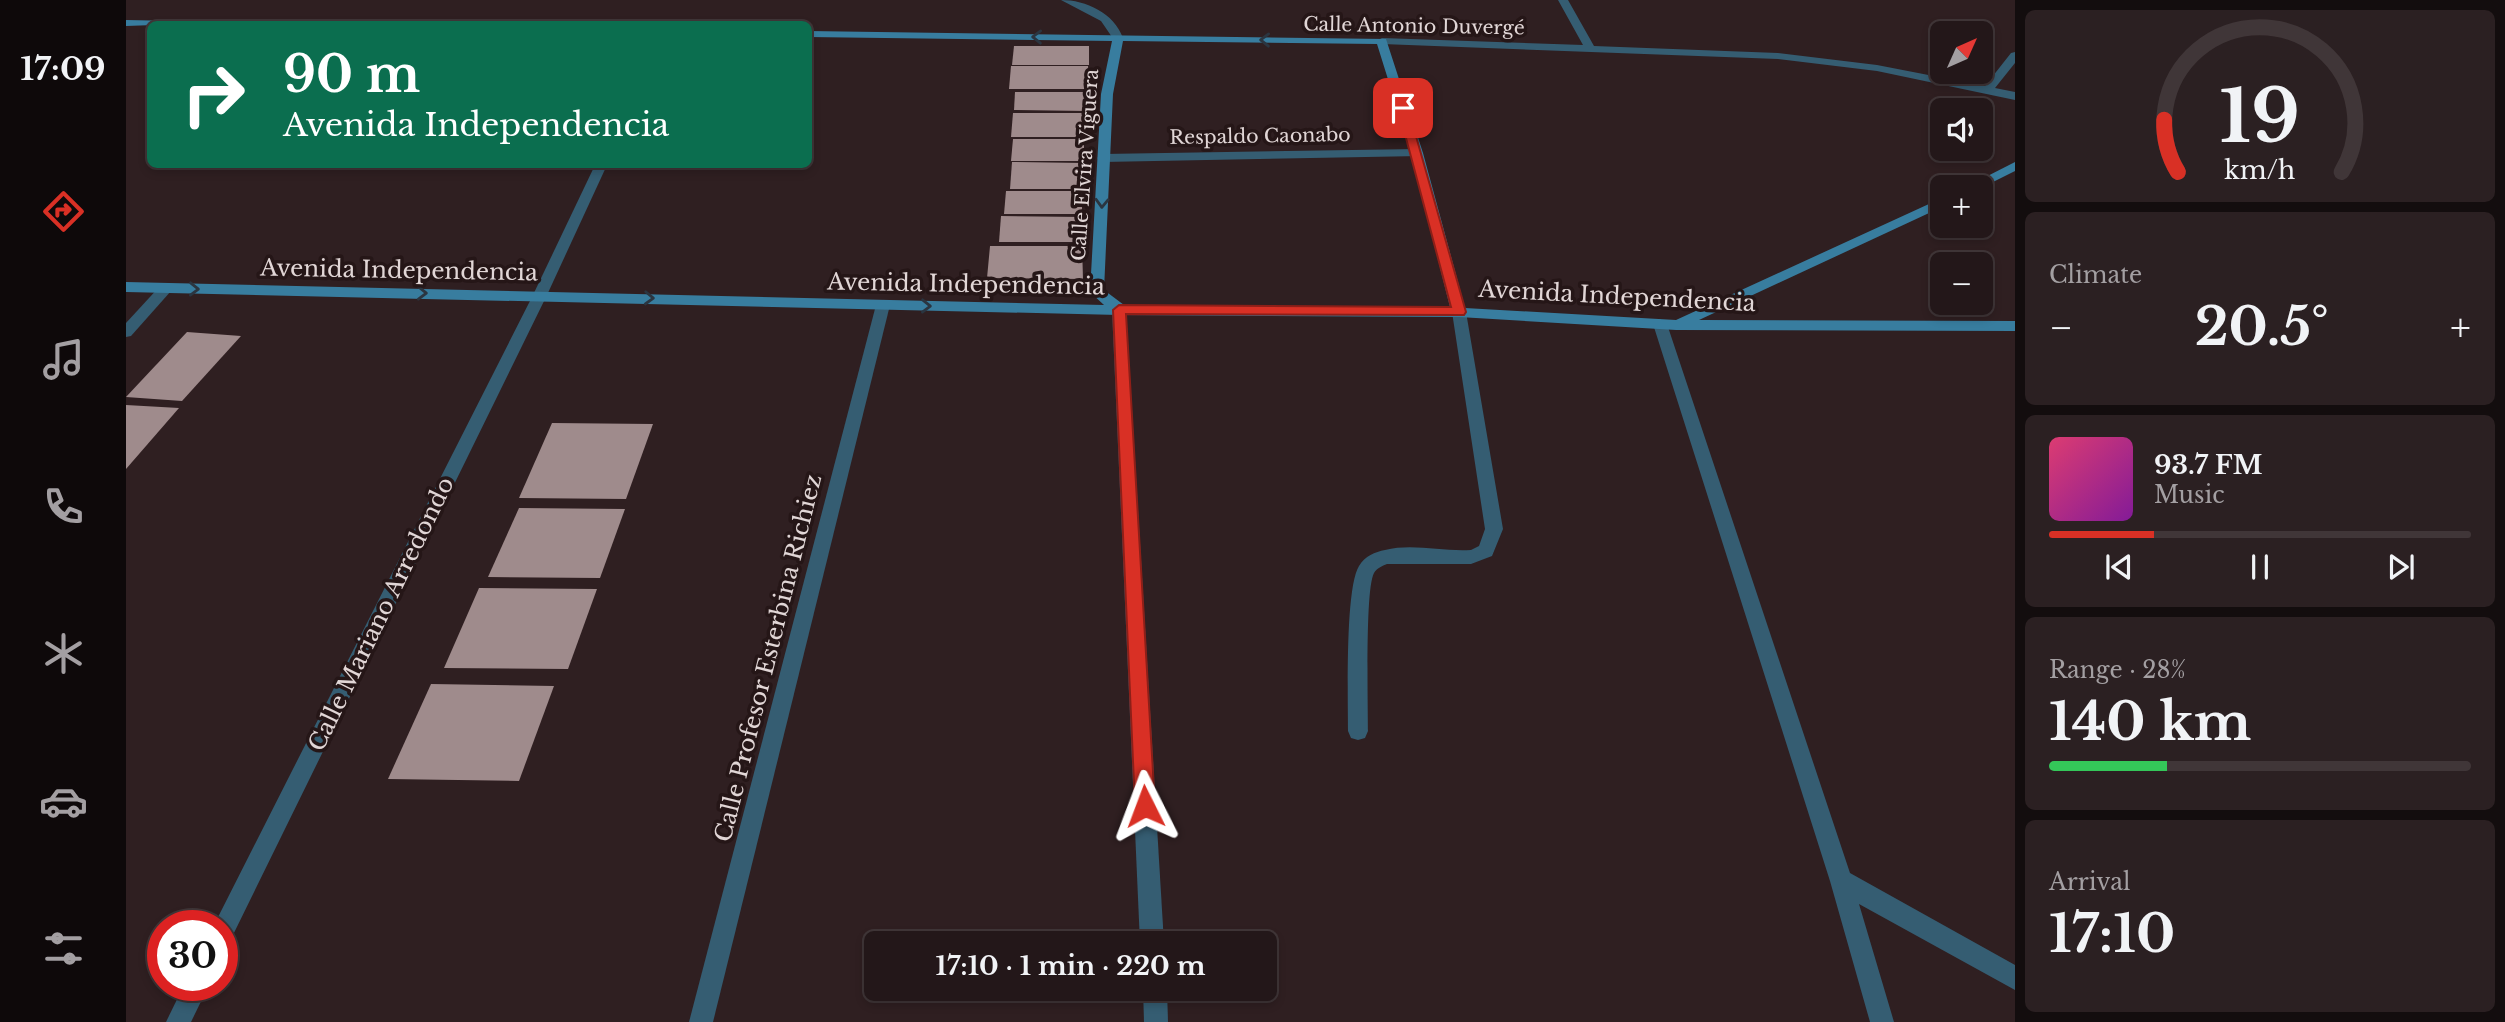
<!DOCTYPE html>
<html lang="en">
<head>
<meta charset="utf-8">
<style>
  :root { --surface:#231719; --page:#2b2022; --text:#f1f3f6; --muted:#a39fa2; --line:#403638; --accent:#d93025 }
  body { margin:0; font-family:"Libre Baskerville",serif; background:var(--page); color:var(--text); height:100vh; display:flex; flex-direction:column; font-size:26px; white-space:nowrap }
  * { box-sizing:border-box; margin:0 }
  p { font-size:23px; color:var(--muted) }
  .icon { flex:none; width:38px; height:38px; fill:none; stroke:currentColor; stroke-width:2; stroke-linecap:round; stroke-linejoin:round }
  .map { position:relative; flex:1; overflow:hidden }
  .details { display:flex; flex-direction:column; gap:10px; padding:10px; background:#130d0e; width:490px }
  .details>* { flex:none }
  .top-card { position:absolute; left:21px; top:21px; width:665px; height:147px; border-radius:10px; box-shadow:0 4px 10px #0003,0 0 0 2px var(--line); background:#0b6e4f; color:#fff; overflow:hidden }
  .needle { width:46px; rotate:45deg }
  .fabs { position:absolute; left:1804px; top:21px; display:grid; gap:14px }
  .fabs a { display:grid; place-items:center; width:63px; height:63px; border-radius:10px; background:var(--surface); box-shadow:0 4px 10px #0003,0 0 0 2px var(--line); font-size:35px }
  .speed { position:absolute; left:21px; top:910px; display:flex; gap:14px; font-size:35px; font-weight:700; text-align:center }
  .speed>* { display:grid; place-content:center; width:91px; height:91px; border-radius:50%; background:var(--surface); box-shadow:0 4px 10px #0003,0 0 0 2px var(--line); line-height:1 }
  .speed .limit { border:10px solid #d22; background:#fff; color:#111 }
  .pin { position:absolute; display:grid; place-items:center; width:60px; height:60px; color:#fff; margin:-30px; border-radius:14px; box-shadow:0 4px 10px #0006 }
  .me { position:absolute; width:77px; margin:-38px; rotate:357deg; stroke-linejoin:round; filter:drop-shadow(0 0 5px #0008) }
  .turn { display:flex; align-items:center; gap:24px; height:147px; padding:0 21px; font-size:32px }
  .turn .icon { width:91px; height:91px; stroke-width:2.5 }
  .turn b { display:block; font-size:49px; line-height:60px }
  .big { font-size:52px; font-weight:700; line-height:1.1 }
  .details .tile { flex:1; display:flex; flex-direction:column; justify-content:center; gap:10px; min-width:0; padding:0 24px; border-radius:10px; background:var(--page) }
  .details .dial { align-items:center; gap:0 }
  .dial svg { height:182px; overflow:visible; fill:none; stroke:var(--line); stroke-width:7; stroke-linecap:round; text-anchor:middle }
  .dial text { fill:var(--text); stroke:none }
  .song { display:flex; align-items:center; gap:21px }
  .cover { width:84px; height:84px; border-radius:10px; background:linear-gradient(135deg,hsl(340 70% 55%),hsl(290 70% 35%)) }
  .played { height:7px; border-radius:4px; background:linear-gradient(90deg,var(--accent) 25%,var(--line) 25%) }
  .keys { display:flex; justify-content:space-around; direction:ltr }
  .heat { display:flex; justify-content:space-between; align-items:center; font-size:38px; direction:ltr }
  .charge { height:10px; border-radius:5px; background:linear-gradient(90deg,#34c759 28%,var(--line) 0) }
  .trip { position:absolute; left:738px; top:931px; width:413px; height:70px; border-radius:10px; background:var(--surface); box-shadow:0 4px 10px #0003,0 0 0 2px var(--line); font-weight:700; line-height:70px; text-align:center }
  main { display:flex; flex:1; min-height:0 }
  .tab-bar { display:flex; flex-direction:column; width:126px; justify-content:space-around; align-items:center; background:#0e090a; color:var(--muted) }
  .tab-bar .icon { width:49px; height:49px }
  .tab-bar .active { color:var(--accent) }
  .tab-bar b { font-size:32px; color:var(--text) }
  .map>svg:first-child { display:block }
  .building { fill:#9f8b8c }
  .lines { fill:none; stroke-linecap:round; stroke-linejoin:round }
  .lane { fill:#355d72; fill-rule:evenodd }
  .street { fill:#355d72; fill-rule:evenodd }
  .secondary { fill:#387d9f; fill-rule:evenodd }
  .oneway { stroke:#2b3540 }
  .route { fill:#d93025; stroke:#8d1f18; stroke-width:2 }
  .labels { text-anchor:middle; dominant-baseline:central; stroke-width:7; stroke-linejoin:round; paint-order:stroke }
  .far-street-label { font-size:19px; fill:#e1d6d6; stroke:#251617 }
  .street-label { font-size:23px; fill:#e1d6d6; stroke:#251617 }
</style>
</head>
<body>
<main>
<nav class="tab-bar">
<b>17:09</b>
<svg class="icon active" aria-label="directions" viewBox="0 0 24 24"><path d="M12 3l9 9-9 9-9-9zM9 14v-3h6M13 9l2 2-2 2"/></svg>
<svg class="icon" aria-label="music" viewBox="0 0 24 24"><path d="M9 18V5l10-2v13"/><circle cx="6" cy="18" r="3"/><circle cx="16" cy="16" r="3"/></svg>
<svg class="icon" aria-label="phone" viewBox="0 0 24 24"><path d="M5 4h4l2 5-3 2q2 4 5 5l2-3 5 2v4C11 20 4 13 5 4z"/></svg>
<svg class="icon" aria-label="climate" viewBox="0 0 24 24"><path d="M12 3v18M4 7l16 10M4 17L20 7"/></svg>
<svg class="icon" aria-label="car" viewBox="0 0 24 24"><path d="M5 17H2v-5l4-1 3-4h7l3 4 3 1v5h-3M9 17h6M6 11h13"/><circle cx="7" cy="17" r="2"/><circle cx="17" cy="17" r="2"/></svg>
<svg class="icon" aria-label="filters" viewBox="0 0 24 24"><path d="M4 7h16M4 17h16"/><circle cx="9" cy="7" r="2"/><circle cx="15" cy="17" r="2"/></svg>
</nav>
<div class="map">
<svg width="1889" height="1022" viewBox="0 0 1889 1022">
  <rect width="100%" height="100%" fill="#2f1f21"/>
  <g class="building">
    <polygon points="888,46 963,46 963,65 886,65"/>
    <polygon points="885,66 962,66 963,89 883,89"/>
    <polygon points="889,92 960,92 961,111 888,110"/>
    <polygon points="887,113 960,113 960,137 885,137"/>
    <polygon points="887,139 958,139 958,161 885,161"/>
    <polygon points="886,162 957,163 957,189 884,189"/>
    <polygon points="880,191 956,191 956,214 878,214"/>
    <polygon points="875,216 957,217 957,242 873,242"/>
    <polygon points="864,246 956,246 957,279 861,278"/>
    <polygon points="61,332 115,336 56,401 0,397"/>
    <polygon points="0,405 53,408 0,469"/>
    <polygon points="426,423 527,424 500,499 393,498"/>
    <polygon points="393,508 499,509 474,578 362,577"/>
    <polygon points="353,588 471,589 442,669 318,668"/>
    <polygon points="305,684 428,686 393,781 262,779"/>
  </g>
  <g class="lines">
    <g class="lane">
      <polygon points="469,165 481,165 421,295 419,298 409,298 407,295"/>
      <path d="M1333,307L1340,312L1377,529L1366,556L1345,564H1261C1256,566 1251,568 1248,573C1239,589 1242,705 1242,731L1239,738L1232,740L1225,738L1222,731C1222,699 1219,588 1233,566C1239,556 1249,552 1259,550C1287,543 1317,552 1345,550L1353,546L1359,529L1326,312Z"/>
    </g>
    <g class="street">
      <path d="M935,0C960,0 988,13 997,38L988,40L975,21Z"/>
      <polygon points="1432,0 1442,0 1468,46 1652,53 1751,65 1859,86 1885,53 1889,52 1889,63 1869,88 1889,92 1889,100 1751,71 1652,59 1256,44 1250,41 1256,38 1457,45"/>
      <polygon points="1291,149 1295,150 1295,156 977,162 971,158 977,154"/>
      <polygon points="40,283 45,285 47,288 45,291 5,336 0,337 0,323 35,285"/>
      <polygon points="414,290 421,295 104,941 96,945 96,926 88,925 407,295"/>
      <polygon points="757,300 764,305 587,1022 563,1022 750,305"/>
      <polygon points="993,305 1000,310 1038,943 1014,943 986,310"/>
      <polygon points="1534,319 1541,324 1724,873 1889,965 1889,990 1733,904 1768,1022 1744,1022 1704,881 1527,324"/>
      <polygon points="58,985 83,985 65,1022 40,1022"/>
      <polygon points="1017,989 1041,989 1042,1022 1018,1022"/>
    </g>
    <g class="secondary">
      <polygon points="0,20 51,21 56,24 0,26"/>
      <path d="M682,31L1260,39L1297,153L1339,308L1550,320L1816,198V207L1573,320L1889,321V331L1550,330L1333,317L993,315L0,292V282L978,305L964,292L975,94L986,41L682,37ZM997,41L1251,44L1285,153L1324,307L998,305L978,290L987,94Z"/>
      <polygon points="1889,162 1889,171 1855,188 1840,187"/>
    </g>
  </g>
  <defs><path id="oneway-chevron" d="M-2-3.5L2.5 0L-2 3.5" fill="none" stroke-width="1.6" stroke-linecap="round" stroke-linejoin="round" transform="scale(1.75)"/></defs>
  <g class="oneway">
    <use href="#oneway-chevron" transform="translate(911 37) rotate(-179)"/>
    <use href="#oneway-chevron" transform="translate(1139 40) rotate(-179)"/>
    <use href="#oneway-chevron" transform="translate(976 203) rotate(92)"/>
    <use href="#oneway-chevron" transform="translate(68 289) rotate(1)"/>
    <use href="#oneway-chevron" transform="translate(296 293) rotate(1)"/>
    <use href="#oneway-chevron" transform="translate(523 298) rotate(2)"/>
    <use href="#oneway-chevron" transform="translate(800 306) rotate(1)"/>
  </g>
  <polygon class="route" points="1277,105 1282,108 1340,312 1338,315 1000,314 1029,806 1026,812 1019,815 1012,812 1009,806 987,310 993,305 1325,307 1272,108"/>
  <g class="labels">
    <g class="far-street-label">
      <text transform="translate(1288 26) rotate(1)">Calle Antonio Duvergé</text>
      <text transform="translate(1134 136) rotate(-1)">Respaldo Caonabo</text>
      <text transform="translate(959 165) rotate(-86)">Calle Elvira Viguera</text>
    </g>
    <g class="street-label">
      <text transform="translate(273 270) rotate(1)">Avenida Independencia</text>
      <text transform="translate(840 284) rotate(1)">Avenida Independencia</text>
      <text transform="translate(1491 296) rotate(3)">Avenida Independencia</text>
      <text transform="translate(255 614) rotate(-64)">Calle Mariano Arredondo</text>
      <text transform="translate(642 658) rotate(-76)">Calle Profesor Esterbina Richiez</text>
    </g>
  </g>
</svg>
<div class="fabs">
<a><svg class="needle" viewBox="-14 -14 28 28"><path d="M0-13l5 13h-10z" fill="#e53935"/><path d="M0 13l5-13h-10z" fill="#a39fa2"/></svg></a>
<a><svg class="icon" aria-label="sound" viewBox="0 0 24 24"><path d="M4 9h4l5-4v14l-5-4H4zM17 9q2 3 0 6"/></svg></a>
<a>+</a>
<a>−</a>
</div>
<div class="speed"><div class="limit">30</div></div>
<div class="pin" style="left:1277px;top:108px;background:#d93025"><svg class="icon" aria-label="arrive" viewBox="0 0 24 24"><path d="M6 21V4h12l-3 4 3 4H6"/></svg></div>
<svg class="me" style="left:1019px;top:806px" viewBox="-20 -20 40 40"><path d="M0-17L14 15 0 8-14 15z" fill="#d93025" stroke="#fff" stroke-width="4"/></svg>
<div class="trip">17:10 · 1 min · 220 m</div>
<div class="top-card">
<div class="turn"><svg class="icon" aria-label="right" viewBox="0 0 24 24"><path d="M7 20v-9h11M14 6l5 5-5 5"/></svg><div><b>90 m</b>Avenida Independencia</div></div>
</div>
</div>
<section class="details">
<div class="tile dial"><svg viewBox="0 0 100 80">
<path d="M14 69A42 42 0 1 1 86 69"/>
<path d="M14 69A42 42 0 0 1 8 46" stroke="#d93025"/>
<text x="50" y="56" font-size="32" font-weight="700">19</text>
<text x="50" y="72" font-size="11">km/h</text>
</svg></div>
<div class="tile"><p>Climate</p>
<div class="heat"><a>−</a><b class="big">20.5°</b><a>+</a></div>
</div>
<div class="tile">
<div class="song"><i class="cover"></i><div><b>93.7 FM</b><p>Music</p></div></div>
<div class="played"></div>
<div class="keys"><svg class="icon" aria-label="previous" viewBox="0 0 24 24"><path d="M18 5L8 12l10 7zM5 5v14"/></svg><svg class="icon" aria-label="pause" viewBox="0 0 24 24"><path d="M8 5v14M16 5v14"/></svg><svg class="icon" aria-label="next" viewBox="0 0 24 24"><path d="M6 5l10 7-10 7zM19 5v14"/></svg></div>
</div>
<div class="tile"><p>Range · 28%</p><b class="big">140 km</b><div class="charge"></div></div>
<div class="tile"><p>Arrival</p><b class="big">17:10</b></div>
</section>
</main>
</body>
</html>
